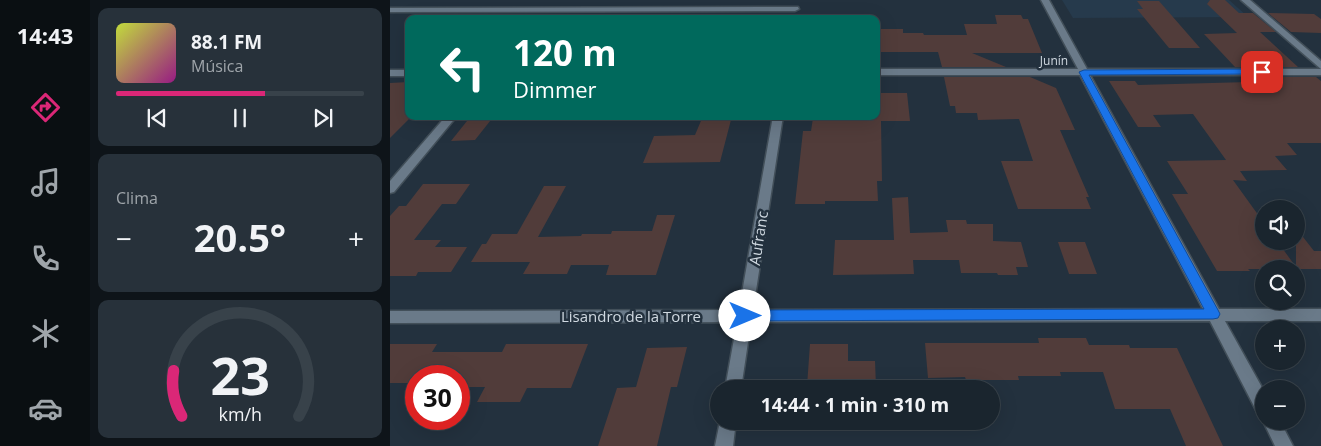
<!DOCTYPE html>
<html lang="es">
<head>
<meta charset="utf-8">
<style>
  :root { --surface:#1a252e; --page:#27313a; --text:#f1f3f6; --muted:#9fa5aa; --line:#38424a; --accent:#db2777 }
  body { margin:0; font-family:"Open Sans",sans-serif; background:var(--page); color:var(--text); height:100vh; display:flex; flex-direction:column; font-size:19px; white-space:nowrap }
  * { box-sizing:border-box; margin:0 }
  p { font-size:16px; color:var(--muted) }
  .icon { flex:none; width:28px; height:28px; fill:none; stroke:currentColor; stroke-width:2; stroke-linecap:round; stroke-linejoin:round }
  .map { position:relative; flex:1; overflow:hidden }
  .drawer { display:flex; flex-direction:column; gap:8px; padding:8px; background:#0e1419; width:300px }
  .drawer>* { flex:none }
  .guide { position:absolute; left:15px; top:15px; width:475px; height:105px; border-radius:10px; box-shadow:0 5px 20px #0002,0 0 0 1px var(--line); background:#00695c; color:#fff; overflow:hidden }
  .fabs { position:absolute; left:865px; top:200px; display:grid; gap:10px }
  .fabs a { display:grid; place-items:center; width:50px; height:50px; border-radius:50%; background:var(--surface); box-shadow:0 5px 20px #0002,0 0 0 1px var(--line); font-size:25px }
  .speed { position:absolute; left:15px; top:365px; display:flex; gap:10px; font-size:25px; font-weight:700; text-align:center }
  .speed>* { display:grid; place-content:center; width:65px; height:65px; border-radius:50%; background:var(--surface); box-shadow:0 5px 20px #0002,0 0 0 1px var(--line); line-height:1 }
  .speed .limit { border:8px solid #d22; background:#fff; color:#111 }
  .pin { position:absolute; display:grid; place-items:center; width:42px; height:42px; color:#fff; margin:-21px; border-radius:10px; box-shadow:0 2px 8px #0006 }
  .me { position:absolute; width:55px; margin:-28px; rotate:90deg; stroke-linejoin:round; filter:drop-shadow(0 0 4px #0008) }
  .turn { display:flex; align-items:center; gap:18px; height:105px; padding:0 25px; font-size:22px }
  .turn .icon { width:65px; height:65px; stroke-width:2.5 }
  .turn b { display:block; font-size:35px; line-height:42px }
  .big { font-size:38px; font-weight:700; line-height:1.1 }
  .drawer .card { flex:1; display:flex; flex-direction:column; justify-content:center; gap:8px; min-width:0; padding:0 18px; border-radius:10px; background:var(--page) }
  .drawer .dial { align-items:center; gap:0 }
  .dial svg { height:130px; overflow:visible; fill:none; stroke:var(--line); stroke-width:7; stroke-linecap:round; text-anchor:middle }
  .dial text { fill:var(--text); stroke:none }
  .song { display:flex; align-items:center; gap:15px }
  .cover { width:60px; height:60px; border-radius:8px; background:linear-gradient(135deg,hsl(70 70% 55%),hsl(310 70% 35%)) }
  .played { height:5px; border-radius:2px; background:linear-gradient(90deg,var(--accent) 60%,var(--line) 60%) }
  .keys { display:flex; justify-content:space-around; direction:ltr }
  .heat { display:flex; justify-content:space-between; align-items:center; font-size:28px; direction:ltr }
  .trip { position:absolute; left:320px; top:380px; width:290px; height:50px; border-radius:25px; background:var(--surface); box-shadow:0 5px 20px #0002,0 0 0 1px var(--line); font-weight:700; line-height:50px; text-align:center }
  main { display:flex; flex:1; min-height:0 }
  .tabs { display:flex; flex-direction:column; width:90px; justify-content:space-around; align-items:center; background:#0a0f12; color:var(--muted) }
  .tabs .icon { width:35px; height:35px }
  .tabs .active { color:var(--accent) }
  .tabs b { font-size:22px; color:var(--text) }
  .map>svg:first-child { display:block }
  .built { fill:#263a4c }
  .building { fill:#513c3a }
  .lines { fill:none; stroke-linecap:round; stroke-linejoin:round }
  .minor-casing { stroke:#424f59; stroke-width:3 }
  .minor { fill:#6a7a89; fill-rule:evenodd }
  .route { fill:#1a73e8; stroke:#114b97 }
  .labels { text-anchor:middle; dominant-baseline:central; stroke-width:5; stroke-linejoin:round; paint-order:stroke }
  .far-street-label { font-size:12px; fill:#d0d9e1; stroke:#23313e }
  .street-label { font-size:15px; fill:#d0d9e1; stroke:#23313e }
</style>
</head>
<body>
<main>
<nav class="tabs">
<b>14:43</b>
<svg class="icon active" aria-label="directions" viewBox="0 0 24 24"><path d="M12 3l9 9-9 9-9-9zM9 14v-3h6M13 9l2 2-2 2"/></svg>
<svg class="icon" aria-label="music" viewBox="0 0 24 24"><path d="M9 18V5l10-2v13"/><circle cx="6" cy="18" r="3"/><circle cx="16" cy="16" r="3"/></svg>
<svg class="icon" aria-label="phone" viewBox="0 0 24 24"><path d="M5 4h4l2 5-3 2q2 4 5 5l2-3 5 2v4C11 20 4 13 5 4z"/></svg>
<svg class="icon" aria-label="climate" viewBox="0 0 24 24"><path d="M12 3v18M4 7l16 10M4 17L20 7"/></svg>
<svg class="icon" aria-label="car" viewBox="0 0 24 24"><path d="M5 17H2v-5l4-1 3-4h7l3 4 3 1v5h-3M9 17h6M6 11h13"/><circle cx="7" cy="17" r="2"/><circle cx="17" cy="17" r="2"/></svg>
</nav>
<section class="drawer">
<div class="card">
<div class="song"><i class="cover"></i><div><b>88.1 FM</b><p>Música</p></div></div>
<div class="played"></div>
<div class="keys"><svg class="icon" aria-label="previous" viewBox="0 0 24 24"><path d="M18 5L8 12l10 7zM5 5v14"/></svg><svg class="icon" aria-label="pause" viewBox="0 0 24 24"><path d="M8 5v14M16 5v14"/></svg><svg class="icon" aria-label="next" viewBox="0 0 24 24"><path d="M6 5l10 7-10 7zM19 5v14"/></svg></div>
</div>
<div class="card"><p>Clima</p>
<div class="heat"><a>−</a><b class="big">20.5°</b><a>+</a></div>
</div>
<div class="card dial"><svg viewBox="0 0 100 80">
<path d="M14 69A42 42 0 1 1 86 69"/>
<path d="M14 69A42 42 0 0 1 9 41" stroke="#db2777"/>
<text x="50" y="56" font-size="32" font-weight="700">23</text>
<text x="50" y="72" font-size="11">km/h</text>
</svg></div>
</section>
<div class="map">
<svg width="931" height="446" viewBox="0 0 931 446">
  <rect width="100%" height="100%" fill="#23313e"/>
  <polygon class="built" points="672,0 839,0 858,17 683,18"/>
  <g class="building">
    <polygon points="820,0 835,0 849,13 863,13 886,32 870,32 908,67 845,67 814,34 847,33 817,4"/>
    <polygon points="747,1 769,1 810,48 779,48 747,9 753,9"/>
    <polygon points="878,13 924,14 931,19 931,33 901,32"/>
    <polygon points="605,15 631,15 633,19 638,19 652,53 582,53 616,67 552,67 548,52 489,52 488,29 513,29 513,33 533,33 534,35 577,35 574,24 607,24"/>
    <polygon points="554,77 640,77 666,88 685,130 670,130 699,197 696,197 701,209 628,209 611,161 643,161 629,119 588,120 587,113 566,113 565,106 560,106"/>
    <polygon points="854,77 926,77 931,81 931,143 897,143 907,155 885,156 897,170 850,171 857,181 843,180 874,223 874,241 887,241 906,267 906,228 924,251 931,251 931,269 858,269 860,271 827,271 782,194 798,194 777,161 836,160 803,114 763,115 771,127 748,127 719,81 745,81 748,85 859,82"/>
    <polygon points="19,82 19,119 0,138 0,83"/>
    <polygon points="486,93 517,93 520,121 491,121 492,181 487,181 488,201 435,201 435,204 405,204 413,131 421,131 423,118 486,118"/>
    <polygon points="81,116 104,116 85,140 61,141"/>
    <polygon points="313,116 342,116 330,162 253,163 264,136 305,135"/>
    <polygon points="33,184 80,184 66,204 52,204 24,240 51,240 45,247 77,247 61,272 28,272 26,276 0,276 0,216 9,206 16,206"/>
    <polygon points="154,186 176,186 148,237 191,236 192,234 221,234 222,231 262,231 267,215 285,215 266,275 216,275 219,265 181,265 177,274 133,274 140,262 81,262 92,244 96,244 102,234 127,234"/>
    <polygon points="518,197 520,233 558,232 556,220 576,220 577,224 603,224 603,241 631,242 638,267 626,267 628,275 608,275 607,273 571,273 569,260 523,260 524,274 443,275 445,240 504,240 502,198"/>
    <polygon points="668,242 695,242 707,274 679,274"/>
    <polygon points="648,338 696,338 699,345 739,345 740,348 787,348 833,446 796,446 780,409 725,409 713,372 670,372 671,376 628,376 629,380 576,380 575,377 538,378 535,343 649,343"/>
    <polygon points="0,344 47,344 42,352 112,352 116,344 198,344 181,388 137,388 130,402 87,402 95,387 69,387 69,376 26,376 26,383 0,383"/>
    <polygon points="420,344 458,344 458,361 485,361 486,386 417,386"/>
    <polygon points="297,347 287,387 281,387 267,446 208,446 227,388 246,387 257,348"/>
  </g>
  <g class="lines">
    <g class="minor-casing">
      <g id="minor">
        <polygon points="651,0 659,0 697,69 931,69 931,75 700,75 829,309 931,309 931,321 835,321 874,391 874,416 868,414 820,321 361,322 351,389 335,389 347,322 0,323 0,311 349,310 383,116 393,116 363,310 813,309 690,75 486,75 486,69 688,69"/>
        <polygon points="851,0 860,0 931,61 931,69"/>
        <polygon points="408,7 409,9 405,11 0,12 0,8"/>
        <rect x="0" y="70" width="19" height="6"/>
        <polygon points="56,116 67,116 4,192 0,193 0,181"/>
        <polygon points="874,418 874,421 890,421 903,446 885,446 873,421"/>
        <polygon points="330,421 346,421 343,446 325,446"/>
      </g>
    </g>
    <use href="#minor" class="minor"/>
  </g>
  <polygon class="route" points="872,69 875,70 875,74 699,75 828,310 830,314 828,318 823,319 355,321 351,320 349,316 351,312 355,310 814,309 689,72 694,70"/>
  <g class="labels">
    <g class="far-street-label">
      <text x="664" y="60">Junín</text>
    </g>
    <g class="street-label">
      <text transform="translate(368 238) rotate(-81)">Aufranc</text>
      <text x="241" y="316">Lisandro de la Torre</text>
    </g>
  </g>
</svg>
<div class="fabs">
<a><svg class="icon" aria-label="sound" viewBox="0 0 24 24"><path d="M4 9h4l5-4v14l-5-4H4zM17 9q2 3 0 6"/></svg></a>
<a><svg class="icon" aria-label="search" viewBox="0 0 24 24"><circle cx="10" cy="10" r="6"/><path d="M15 15l6 6"/></svg></a>
<a>+</a>
<a>−</a>
</div>
<div class="speed"><div class="limit">30</div></div>
<div class="pin" style="left:872px;top:72px;background:#d93025"><svg class="icon" aria-label="arrive" viewBox="0 0 24 24"><path d="M6 21V4h12l-3 4 3 4H6"/></svg></div>
<svg class="me" style="left:355px;top:316px" viewBox="-20 -20 40 40"><circle r="19" fill="#fff"/><path d="M0-13L10 11 0 6-10 11z" fill="#1a73e8"/></svg>
<div class="trip">14:44 · 1 min · 310 m</div>
<div class="guide">
<div class="turn"><svg class="icon" aria-label="left" viewBox="0 0 24 24"><path d="M17 20v-9H6M10 6l-5 5 5 5"/></svg><div><b>120 m</b>Dimmer</div></div>
</div>
</div>
</main>
</body>
</html>
